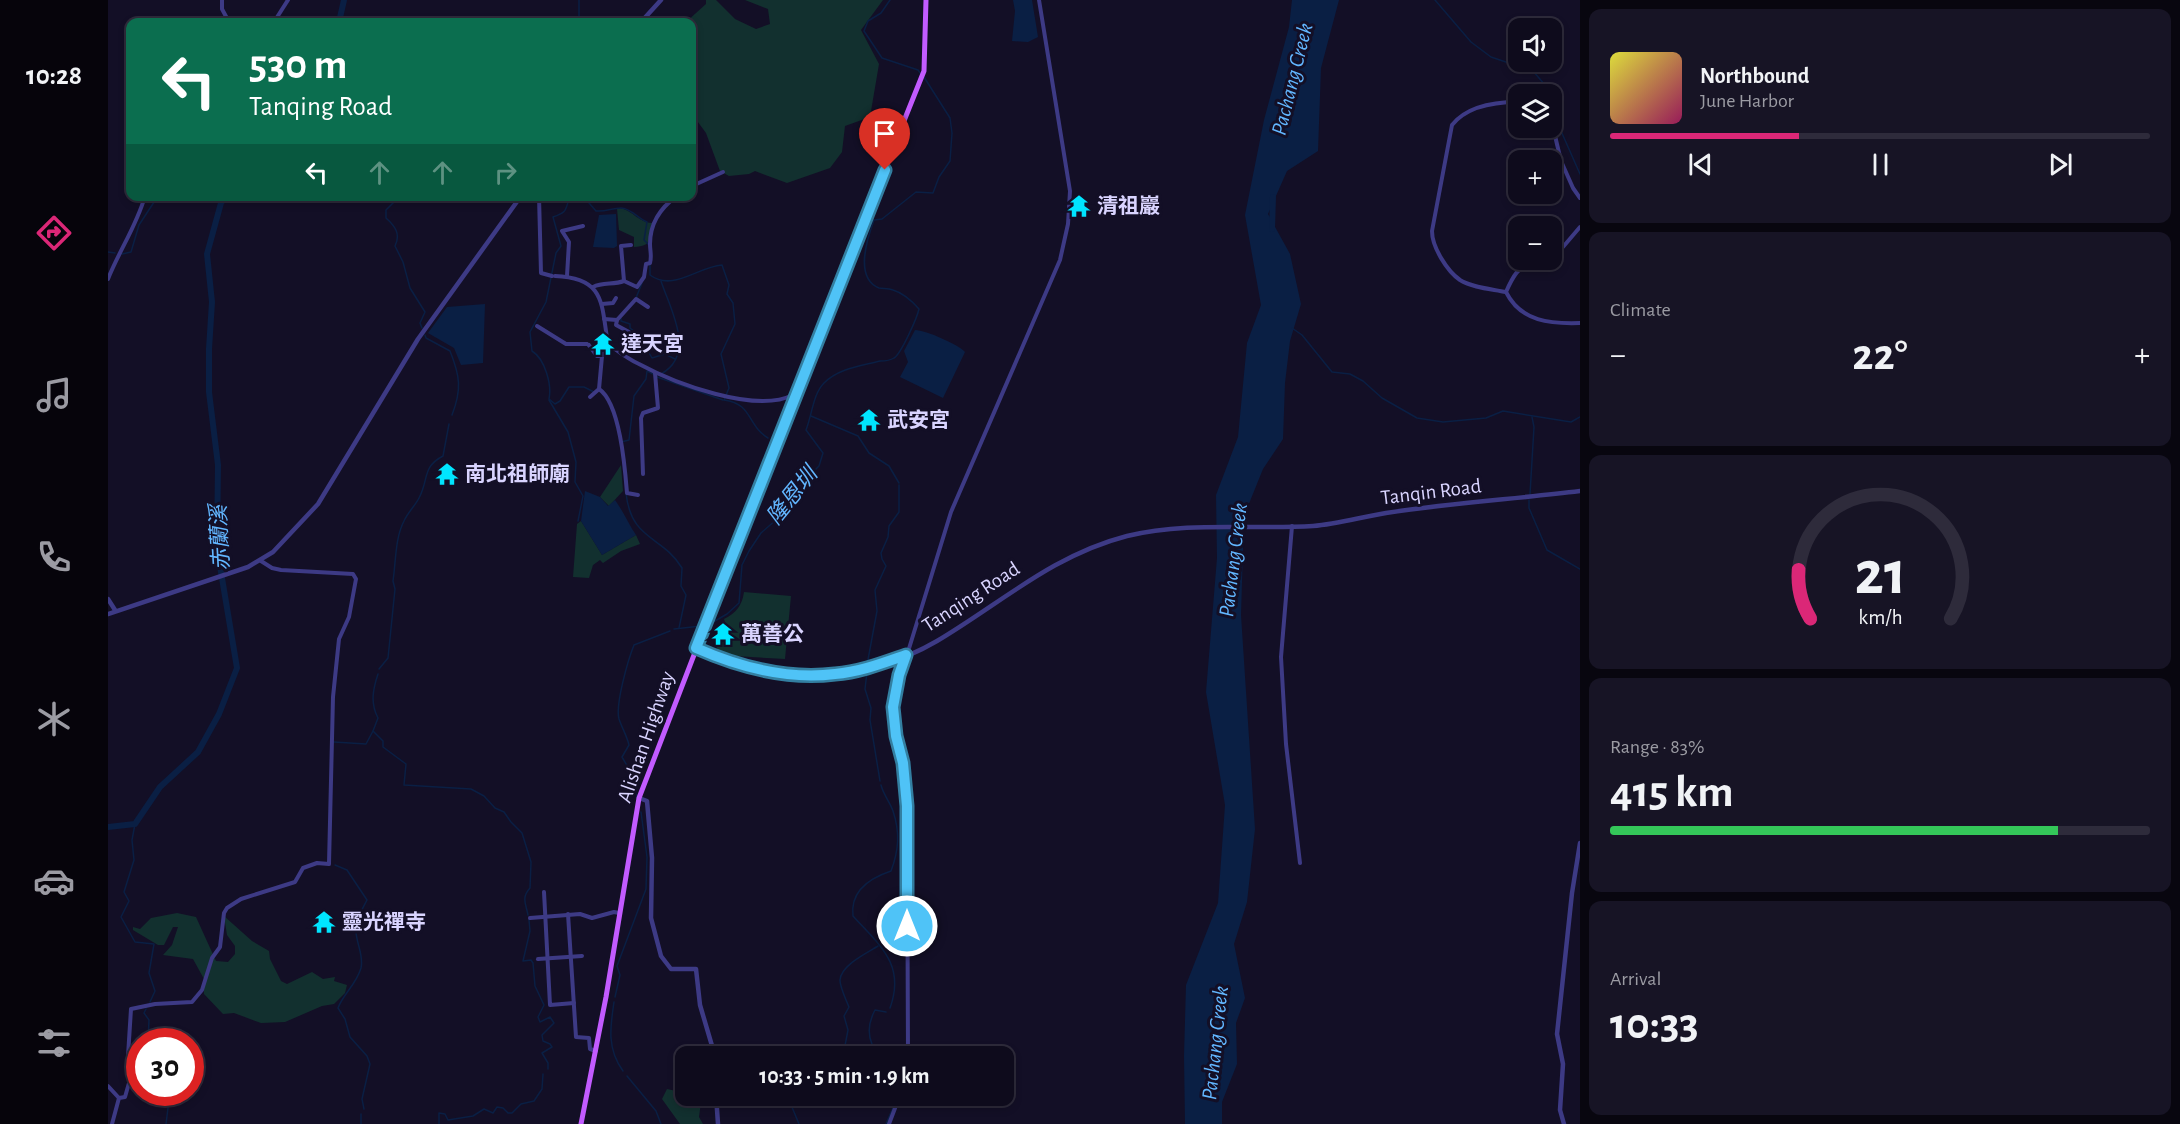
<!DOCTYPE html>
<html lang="en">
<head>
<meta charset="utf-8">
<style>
  :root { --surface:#0e0b1c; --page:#171425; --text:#f1f3f6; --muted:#9b9ba3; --line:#2e2b3b; --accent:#db2777 }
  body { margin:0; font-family:"Alegreya Sans","Noto Sans TC",sans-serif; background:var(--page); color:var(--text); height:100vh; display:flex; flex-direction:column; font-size:22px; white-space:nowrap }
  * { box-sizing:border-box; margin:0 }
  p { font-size:20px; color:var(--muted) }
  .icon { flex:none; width:33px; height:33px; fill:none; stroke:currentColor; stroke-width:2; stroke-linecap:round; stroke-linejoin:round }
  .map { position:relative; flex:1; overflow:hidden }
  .details { display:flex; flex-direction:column; gap:9px; padding:9px; background:#08060f; width:600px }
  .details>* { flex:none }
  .banner { position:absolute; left:18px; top:18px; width:570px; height:183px; border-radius:12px; box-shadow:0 3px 9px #0003,0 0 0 2px var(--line); background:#0b6e4f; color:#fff; overflow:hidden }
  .tools { position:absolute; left:1400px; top:18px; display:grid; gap:12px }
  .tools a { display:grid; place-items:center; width:54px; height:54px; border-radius:12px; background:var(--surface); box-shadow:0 3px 9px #0003,0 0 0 2px var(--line); font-size:30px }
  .speed { position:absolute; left:18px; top:1028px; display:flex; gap:12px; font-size:30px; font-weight:700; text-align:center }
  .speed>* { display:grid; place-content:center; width:78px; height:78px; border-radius:50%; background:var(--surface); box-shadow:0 3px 9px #0003,0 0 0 2px var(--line); line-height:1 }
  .speed .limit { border:9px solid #d22; background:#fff; color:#111 }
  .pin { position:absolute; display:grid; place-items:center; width:51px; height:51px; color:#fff; margin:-62px -26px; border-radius:50% 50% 50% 0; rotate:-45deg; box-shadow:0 0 6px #0007 }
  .pin .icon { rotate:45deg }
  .me { position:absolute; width:66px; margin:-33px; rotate:0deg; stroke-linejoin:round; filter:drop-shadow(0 0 4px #0008) }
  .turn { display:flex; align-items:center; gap:21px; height:126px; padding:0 24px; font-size:27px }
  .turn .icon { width:78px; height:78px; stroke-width:2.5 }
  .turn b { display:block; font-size:42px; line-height:51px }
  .lanes { display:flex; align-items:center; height:57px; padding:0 24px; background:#0003; justify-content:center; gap:30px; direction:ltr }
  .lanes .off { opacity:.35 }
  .big { font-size:45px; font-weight:600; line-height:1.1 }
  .details .widget { flex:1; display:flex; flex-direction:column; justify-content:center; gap:9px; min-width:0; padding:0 21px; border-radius:12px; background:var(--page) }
  .details .dial { align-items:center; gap:0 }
  .dial svg { height:156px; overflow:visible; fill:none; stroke:var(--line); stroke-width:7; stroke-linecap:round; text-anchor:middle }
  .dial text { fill:var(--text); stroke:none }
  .song { display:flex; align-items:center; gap:18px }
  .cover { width:72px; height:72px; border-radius:9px; background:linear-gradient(135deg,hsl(60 70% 55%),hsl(330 70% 35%)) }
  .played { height:6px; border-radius:3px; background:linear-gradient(90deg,var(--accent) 35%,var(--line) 35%) }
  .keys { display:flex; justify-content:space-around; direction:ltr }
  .heat { display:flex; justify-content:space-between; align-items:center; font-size:33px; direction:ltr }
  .charge { height:9px; border-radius:4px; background:linear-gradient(90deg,#34c759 83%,var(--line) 0) }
  .trip { position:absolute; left:567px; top:1046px; width:339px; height:60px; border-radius:12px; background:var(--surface); box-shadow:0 3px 9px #0003,0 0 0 2px var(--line); font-weight:600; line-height:60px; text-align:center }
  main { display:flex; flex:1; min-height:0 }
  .menu { display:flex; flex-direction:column; width:108px; justify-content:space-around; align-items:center; background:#06040b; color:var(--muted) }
  .menu .icon { width:42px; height:42px }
  .menu .selected { color:var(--accent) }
  .menu b { font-size:27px; color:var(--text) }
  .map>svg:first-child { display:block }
  .green { fill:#12302f }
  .water { fill:#0a1f44 }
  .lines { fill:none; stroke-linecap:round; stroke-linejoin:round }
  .stream { stroke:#0a1f44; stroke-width:1.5 }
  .river { stroke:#0a1f44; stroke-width:6 }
  .minor { stroke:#3d3a85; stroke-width:4 }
  .tertiary { stroke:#3d3a85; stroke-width:4.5 }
  .primary { stroke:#c25bff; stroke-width:5 }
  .route-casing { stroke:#337fa1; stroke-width:15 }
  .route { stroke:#4fc3f7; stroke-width:10 }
  .labels { text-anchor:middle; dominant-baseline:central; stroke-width:6; stroke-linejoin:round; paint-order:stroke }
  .poi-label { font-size:21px; font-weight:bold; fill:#d9d4ff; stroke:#130f26; text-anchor:start }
  .street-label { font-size:21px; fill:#d9d4ff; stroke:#130f26 }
  .water-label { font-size:22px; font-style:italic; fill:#62b6ff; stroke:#130f26 }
</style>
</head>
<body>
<main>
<nav class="menu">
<b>10:28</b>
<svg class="icon selected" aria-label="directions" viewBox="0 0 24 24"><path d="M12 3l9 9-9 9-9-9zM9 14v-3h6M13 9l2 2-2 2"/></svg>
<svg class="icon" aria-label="music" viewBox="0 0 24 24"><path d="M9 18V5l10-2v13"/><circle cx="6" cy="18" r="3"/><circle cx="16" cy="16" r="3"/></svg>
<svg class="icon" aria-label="phone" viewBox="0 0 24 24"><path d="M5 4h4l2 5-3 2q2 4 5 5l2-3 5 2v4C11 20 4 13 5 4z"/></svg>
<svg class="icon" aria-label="climate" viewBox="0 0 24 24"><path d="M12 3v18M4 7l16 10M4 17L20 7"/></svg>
<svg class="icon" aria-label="car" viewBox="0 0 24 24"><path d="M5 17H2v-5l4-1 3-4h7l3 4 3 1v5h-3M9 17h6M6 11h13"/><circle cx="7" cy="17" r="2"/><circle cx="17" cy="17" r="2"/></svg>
<svg class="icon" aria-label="filters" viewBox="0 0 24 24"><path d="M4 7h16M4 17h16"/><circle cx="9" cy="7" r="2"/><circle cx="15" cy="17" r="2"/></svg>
</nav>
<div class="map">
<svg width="1472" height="1124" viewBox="0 0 1472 1124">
  <rect width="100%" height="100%" fill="#130f26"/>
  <g class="green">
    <polygon points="598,0 608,0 627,19 648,29 662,24 660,9 637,0 775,0 753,30 771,64 762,117 737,126 734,152 722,168 679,183 647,171 641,174 621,176 612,171 598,133 584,114 584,106 588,100 587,95 584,94 584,22 578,22 598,4"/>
    <path d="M512,208C524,210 530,222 544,223C541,239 545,246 526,247V237L511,230L509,209Z"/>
    <polygon points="513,465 515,491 501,506 492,497"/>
    <polygon points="473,521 494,555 528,535 532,544 513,551 495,563 492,560 485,565 481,578 465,577 469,524"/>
    <path d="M636,592L683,596L677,659L610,655L609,647L621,635L616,619C628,613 634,606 636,592Z"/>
    <polygon points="69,913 88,917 108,961 120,962 127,954 127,946 119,935 116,916 144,941 161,951 162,959 173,981 179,984 204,972 215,979 227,977 226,981 239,985 237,993 226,1004 214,1006 177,1022 153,1023 126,1013 115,1014 96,994 96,979 85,959 55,955 64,945 70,927 65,927 56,945 50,945 25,930 25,927 32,929 43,918"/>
    <polygon points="577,1075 578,1095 594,1095 591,1117 595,1124 572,1124 554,1099 559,1089 568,1091 570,1082"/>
  </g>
  <g class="water">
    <polygon points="905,0 924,0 930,37 920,42 904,41 907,11"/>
    <polygon points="1184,0 1231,0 1213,68 1210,151 1179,171 1160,214 1182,254 1193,304 1182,341 1177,383 1175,439 1155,469 1136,516 1133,615 1147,829 1139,902 1126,944 1137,998 1128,1023 1129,1064 1114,1102 1114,1124 1077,1124 1076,1056 1078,985 1110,903 1117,805 1098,692 1109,558 1108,495 1130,437 1139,343 1153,305 1137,215 1156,120 1181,27"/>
    <polygon points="508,214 509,246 506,248 485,247 491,215"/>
    <polygon points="377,304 375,363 353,365 346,348 320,333 339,307"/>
    <path d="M807,330C818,330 851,345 857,352L835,398L792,377L800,362L796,351Z"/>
    <path d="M477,491L492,497L500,506L507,500C515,511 520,523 528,535L494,555L473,521Z"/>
  </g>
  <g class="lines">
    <g class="stream">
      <polyline points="782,0 773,13 760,21 756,31 774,58 810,70 813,74"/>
      <polyline points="1327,0 1363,42 1383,57 1425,71 1443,92 1445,99"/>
      <polyline points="465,22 471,18 471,0"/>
      <polyline points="1446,104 1453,131 1472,174"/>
      <path d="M292,196L278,210V218C287,226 293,234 287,246L295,262L302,288L317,312L312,323L314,328"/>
      <path d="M462,196C457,210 460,212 445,217L453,246L448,253L438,302L422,332L424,351C437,359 444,385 441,399L447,404L452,401L461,387H476L486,392"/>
      <path d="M475,196L488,211C498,212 504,208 513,208C523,208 530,219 539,222L536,240L541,245"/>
      <polyline points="0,252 7,253"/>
      <polyline points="14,254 23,252 31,225 50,196"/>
      <path d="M542,264V275C565,292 589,267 614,265L621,285L619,294L625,303L627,324L613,354L621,388L616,400C645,404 638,424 660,438"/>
      <polyline points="528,298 534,283"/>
      <polyline points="513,318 513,321 522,324 522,328 531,335 544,358 557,354 567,359"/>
      <polyline points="1184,328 1194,335 1224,372 1242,374 1255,381 1274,398 1309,418 1335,422 1378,418 1395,411 1463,422 1472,417"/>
      <path d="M317,335L318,338L342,351C352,376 354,389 344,415"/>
      <path d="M553,374C589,354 562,309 553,281"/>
      <polyline points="549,377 615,400"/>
      <polyline points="441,400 460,432 468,462 467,482 475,496 470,521"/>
      <polyline points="703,416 750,436 761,453 781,466 791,483"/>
      <polyline points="513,442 521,440 526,396 538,379 539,371 545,374"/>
      <path d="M518,493C523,541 554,535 574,568L573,586L578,595L571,628"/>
      <polyline points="1422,494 1426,427 1424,417"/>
      <polyline points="1421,500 1421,508 1439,550 1472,569"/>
      <path d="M600,625L619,614L631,603L634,565L641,551L653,533L677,512L693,484L711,466L715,453L698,430C704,415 705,394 716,383C731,368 753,366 772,361C776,361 783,360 786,358C793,354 809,318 811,309C804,301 795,293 785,290C780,288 775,289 771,288C746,278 759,239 766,220L774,219L808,192L825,193L831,177L842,161L844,133L842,118L816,77"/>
      <polyline points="566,629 593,626"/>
      <polyline points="759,665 769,611 767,590 778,566 774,559 773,553 780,537 781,526 791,512 791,485"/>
      <path d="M271,669L280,658L287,589L285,581C288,561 287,538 296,521C300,512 307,506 311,498C321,479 314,467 335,456L341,424"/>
      <polyline points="759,672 757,689 763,708 762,720 772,781"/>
      <path d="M270,674C265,689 262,703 270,718L265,731L275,741V747L298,764L296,785L363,789L376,796L387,808L396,812L403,822L414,833L423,862L422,888C413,898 418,904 420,915"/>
      <polyline points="226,742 258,744 265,731"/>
      <path d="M773,785C775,794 782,802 785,811C792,832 791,850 783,871C762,878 742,891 745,916C771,945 798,964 782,1008"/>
      <path d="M529,797L521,769L514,757L521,745C519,736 514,728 511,719C507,705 520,660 526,645L562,631"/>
      <polyline points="27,824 24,840 26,860 16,892 21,901 13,917 27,942 46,944 41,973 47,991 42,1002"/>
      <path d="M227,865L239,870L259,900C254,909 248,920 248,931C248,943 256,955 253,968C248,985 235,994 230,1008L237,1019L242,1037L259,1056L262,1064L254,1099L256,1109"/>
      <polyline points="421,920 422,931 415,961 423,960 425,963 427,986 436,1005 430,1017 432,1022 442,1017 446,1023 434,1035 435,1041 442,1044 444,1047 434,1053 440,1063 440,1069"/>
      <polyline points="507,997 512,975 509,966 538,889 539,857 533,812"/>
      <path d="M506,1002C502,1028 499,1049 515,1071"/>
      <polyline points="38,1009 36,1013 41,1020 40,1041"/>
      <path d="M735,1056L740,1030L736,1016L741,1007C738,1000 732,987 732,980C733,965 759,953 770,946"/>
      <path d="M772,1056C759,1042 758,1027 767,1010L778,1012"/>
      <polyline points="32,1064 32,1070"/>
      <polyline points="519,1076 548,1111 553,1124"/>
      <polyline points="679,1095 691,1124"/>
      <polyline points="58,1124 62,1092"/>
      <polyline points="253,1124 253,1114"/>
      <polyline points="331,1124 331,1113 337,1114 340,1120 365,1116 376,1109 385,1113 389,1107 395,1108 400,1113 404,1113 413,1104 426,1101 434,1089 435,1074"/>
      <polyline points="778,1124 787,1103"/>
    </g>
    <g class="river">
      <polyline points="231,22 236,0"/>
      <polyline points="1164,229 1165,197"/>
      <polyline points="0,827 27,824 52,787 90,752 111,714 129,668 109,548 110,465 101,392 101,349 104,302 99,254 113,203 118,196"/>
    </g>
    <g class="minor">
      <polyline points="114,0 114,9 121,22"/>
      <polyline points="166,22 180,0"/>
      <polyline points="1443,119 1453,161 1465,188 1472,198"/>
      <polyline points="584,186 615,172"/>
      <polyline points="431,196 433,273 444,276"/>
      <polyline points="1443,252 1455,247 1472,227"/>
      <path d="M1426,260C1410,267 1405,276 1398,292C1413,322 1443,324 1472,323"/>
      <path d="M447,276C498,278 493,304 500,344C510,351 520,359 531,364C566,383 647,414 685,395"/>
      <polyline points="459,276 461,242 454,231 475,226"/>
      <path d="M0,279C11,251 29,225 37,196"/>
      <polyline points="516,281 513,246 523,245"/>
      <path d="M485,287C495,282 505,285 516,281L529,287L536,277L538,264L542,263C544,256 542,251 542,244C542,223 552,208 569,196"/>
      <path d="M1398,292C1384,289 1365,288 1352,280C1339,271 1324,247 1324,231L1344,125C1359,106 1388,102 1410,102"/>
      <polyline points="494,304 505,303 508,298"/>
      <polyline points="496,319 509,320 528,299 540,307"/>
      <polyline points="509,320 508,325 521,332"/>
      <polyline points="429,326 458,344 480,344 489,356 494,356"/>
      <path d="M491,389C512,403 517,468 519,493L530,495"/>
      <polyline points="482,397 491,389 494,356 501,345"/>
      <polyline points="535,474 533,418 535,413 550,408 547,373"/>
      <polyline points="1184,526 1173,657 1178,744 1192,863"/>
      <polyline points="436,892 442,1005 466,1003"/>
      <polyline points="460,914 468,1037 481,1038 482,1049 488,1051"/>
      <polyline points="422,918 472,914 484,918 506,912 511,913"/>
      <polyline points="430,959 474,956"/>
      <polyline points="800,1056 799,806 795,763 786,722 787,694 843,512 952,260 960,224 962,191 931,0"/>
      <polyline points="0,1086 11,1098"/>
      <polyline points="4,1124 11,1098 17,1097 25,1069 20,1056 23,1009 47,1004 84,1002 94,990 104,958 112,947 116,913 119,908 133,899 187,882 195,868 209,863 221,864 225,697 231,639 241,617 248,579 245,574 173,570 164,568 153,561"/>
      <polyline points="781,1124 792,1095"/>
    </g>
    <g class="tertiary">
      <polyline points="533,22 553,0"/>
      <polyline points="0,599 7,610"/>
      <polyline points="0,614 140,567 165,552 210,504 310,339 413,196"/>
      <path d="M588,648C666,682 754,685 829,641C893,603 945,555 1019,536C1080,521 1143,530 1205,526C1230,524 1253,517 1278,513C1342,503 1407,499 1472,491"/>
      <polyline points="531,798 539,801 544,858 543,918 553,956 563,969 588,969 592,1005 607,1056"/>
      <polyline points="608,1095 610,1124"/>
      <polyline points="1456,1124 1452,1110 1455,1064 1449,1034 1464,893 1472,843"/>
    </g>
    <polyline class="primary" points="473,1124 498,997 531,798 686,395 816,71 818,0"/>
  </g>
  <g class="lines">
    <g class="route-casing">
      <path id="route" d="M777,170L588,648C631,667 679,680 727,674C752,672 775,663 798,655L791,675L785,707L788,736L795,763L799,806V926"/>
    </g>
    <use href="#route" class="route"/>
  </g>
  <defs>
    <g id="temple-bare" transform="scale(1.8)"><path d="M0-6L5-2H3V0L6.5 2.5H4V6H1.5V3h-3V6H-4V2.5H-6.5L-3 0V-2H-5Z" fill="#00e5ff" stroke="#130f26" stroke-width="2.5" paint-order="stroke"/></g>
  </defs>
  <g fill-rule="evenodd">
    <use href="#temple-bare" x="971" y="206"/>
    <use href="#temple-bare" x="495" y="344"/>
    <use href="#temple-bare" x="761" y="420"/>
    <use href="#temple-bare" x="339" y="474"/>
    <use href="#temple-bare" x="615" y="634"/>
    <use href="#temple-bare" x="216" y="922"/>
  </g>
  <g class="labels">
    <g class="poi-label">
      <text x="989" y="206">清祖巖</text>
      <text x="513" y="344">達天宮</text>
      <text x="779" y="420">武安宮</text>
      <text x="357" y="474">南北祖師廟</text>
      <text x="633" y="634">萬善公</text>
      <text x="234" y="922">靈光禪寺</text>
    </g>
    <g class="street-label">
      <text transform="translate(1323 492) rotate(-7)">Tanqin Road</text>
      <text transform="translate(863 597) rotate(-33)">Tanqing Road</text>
      <text transform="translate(538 737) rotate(-71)">Alishan Highway</text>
    </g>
    <g class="water-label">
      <text transform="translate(1184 79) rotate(-76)">Pachang Creek</text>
      <text transform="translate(684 496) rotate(-51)">隆恩圳</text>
      <text transform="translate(112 538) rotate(-93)">赤蘭溪</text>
      <text transform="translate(1125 560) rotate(-83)">Pachang Creek</text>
      <text transform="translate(1107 1043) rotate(-84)">Pachang Creek</text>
    </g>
  </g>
</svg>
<div class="tools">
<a><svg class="icon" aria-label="sound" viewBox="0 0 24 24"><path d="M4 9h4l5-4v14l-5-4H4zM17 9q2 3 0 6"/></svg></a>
<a><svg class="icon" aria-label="layers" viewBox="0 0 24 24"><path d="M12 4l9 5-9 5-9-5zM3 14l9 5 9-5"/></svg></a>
<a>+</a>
<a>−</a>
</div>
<div class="speed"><div class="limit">30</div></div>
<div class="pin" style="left:777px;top:170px;background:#d93025"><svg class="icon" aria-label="arrive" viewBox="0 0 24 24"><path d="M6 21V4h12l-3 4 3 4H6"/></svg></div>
<svg class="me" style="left:799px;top:926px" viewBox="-20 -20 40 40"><circle r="17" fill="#4fc3f7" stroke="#fff" stroke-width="3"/><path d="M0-11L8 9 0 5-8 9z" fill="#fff"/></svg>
<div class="trip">10:33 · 5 min · 1.9 km</div>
<div class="banner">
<div class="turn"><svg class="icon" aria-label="left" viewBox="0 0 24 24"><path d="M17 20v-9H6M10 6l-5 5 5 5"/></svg><div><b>530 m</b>Tanqing Road</div></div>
<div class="lanes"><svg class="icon" aria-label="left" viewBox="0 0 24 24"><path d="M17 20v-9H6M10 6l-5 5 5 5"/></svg><svg class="icon off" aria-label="ahead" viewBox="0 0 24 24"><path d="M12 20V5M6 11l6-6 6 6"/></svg><svg class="icon off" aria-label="ahead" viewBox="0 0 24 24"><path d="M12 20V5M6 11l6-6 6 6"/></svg><svg class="icon off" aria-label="right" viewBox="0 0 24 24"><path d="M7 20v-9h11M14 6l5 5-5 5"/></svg></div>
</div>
</div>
<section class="details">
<div class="widget">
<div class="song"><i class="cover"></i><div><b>Northbound</b><p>June Harbor</p></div></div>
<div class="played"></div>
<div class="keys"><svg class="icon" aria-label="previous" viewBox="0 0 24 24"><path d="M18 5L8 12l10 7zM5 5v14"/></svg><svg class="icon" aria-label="pause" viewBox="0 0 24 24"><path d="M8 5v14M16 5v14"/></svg><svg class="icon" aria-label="next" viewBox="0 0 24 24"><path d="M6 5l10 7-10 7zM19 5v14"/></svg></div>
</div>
<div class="widget"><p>Climate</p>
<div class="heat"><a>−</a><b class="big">22°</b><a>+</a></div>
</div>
<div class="widget dial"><svg viewBox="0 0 100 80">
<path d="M14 69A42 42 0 1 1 86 69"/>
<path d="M14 69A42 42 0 0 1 8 44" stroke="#db2777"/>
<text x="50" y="56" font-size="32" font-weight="700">21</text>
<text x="50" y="72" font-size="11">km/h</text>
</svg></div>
<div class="widget"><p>Range · 83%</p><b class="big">415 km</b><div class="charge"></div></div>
<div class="widget"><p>Arrival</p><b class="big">10:33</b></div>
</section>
</main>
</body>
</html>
